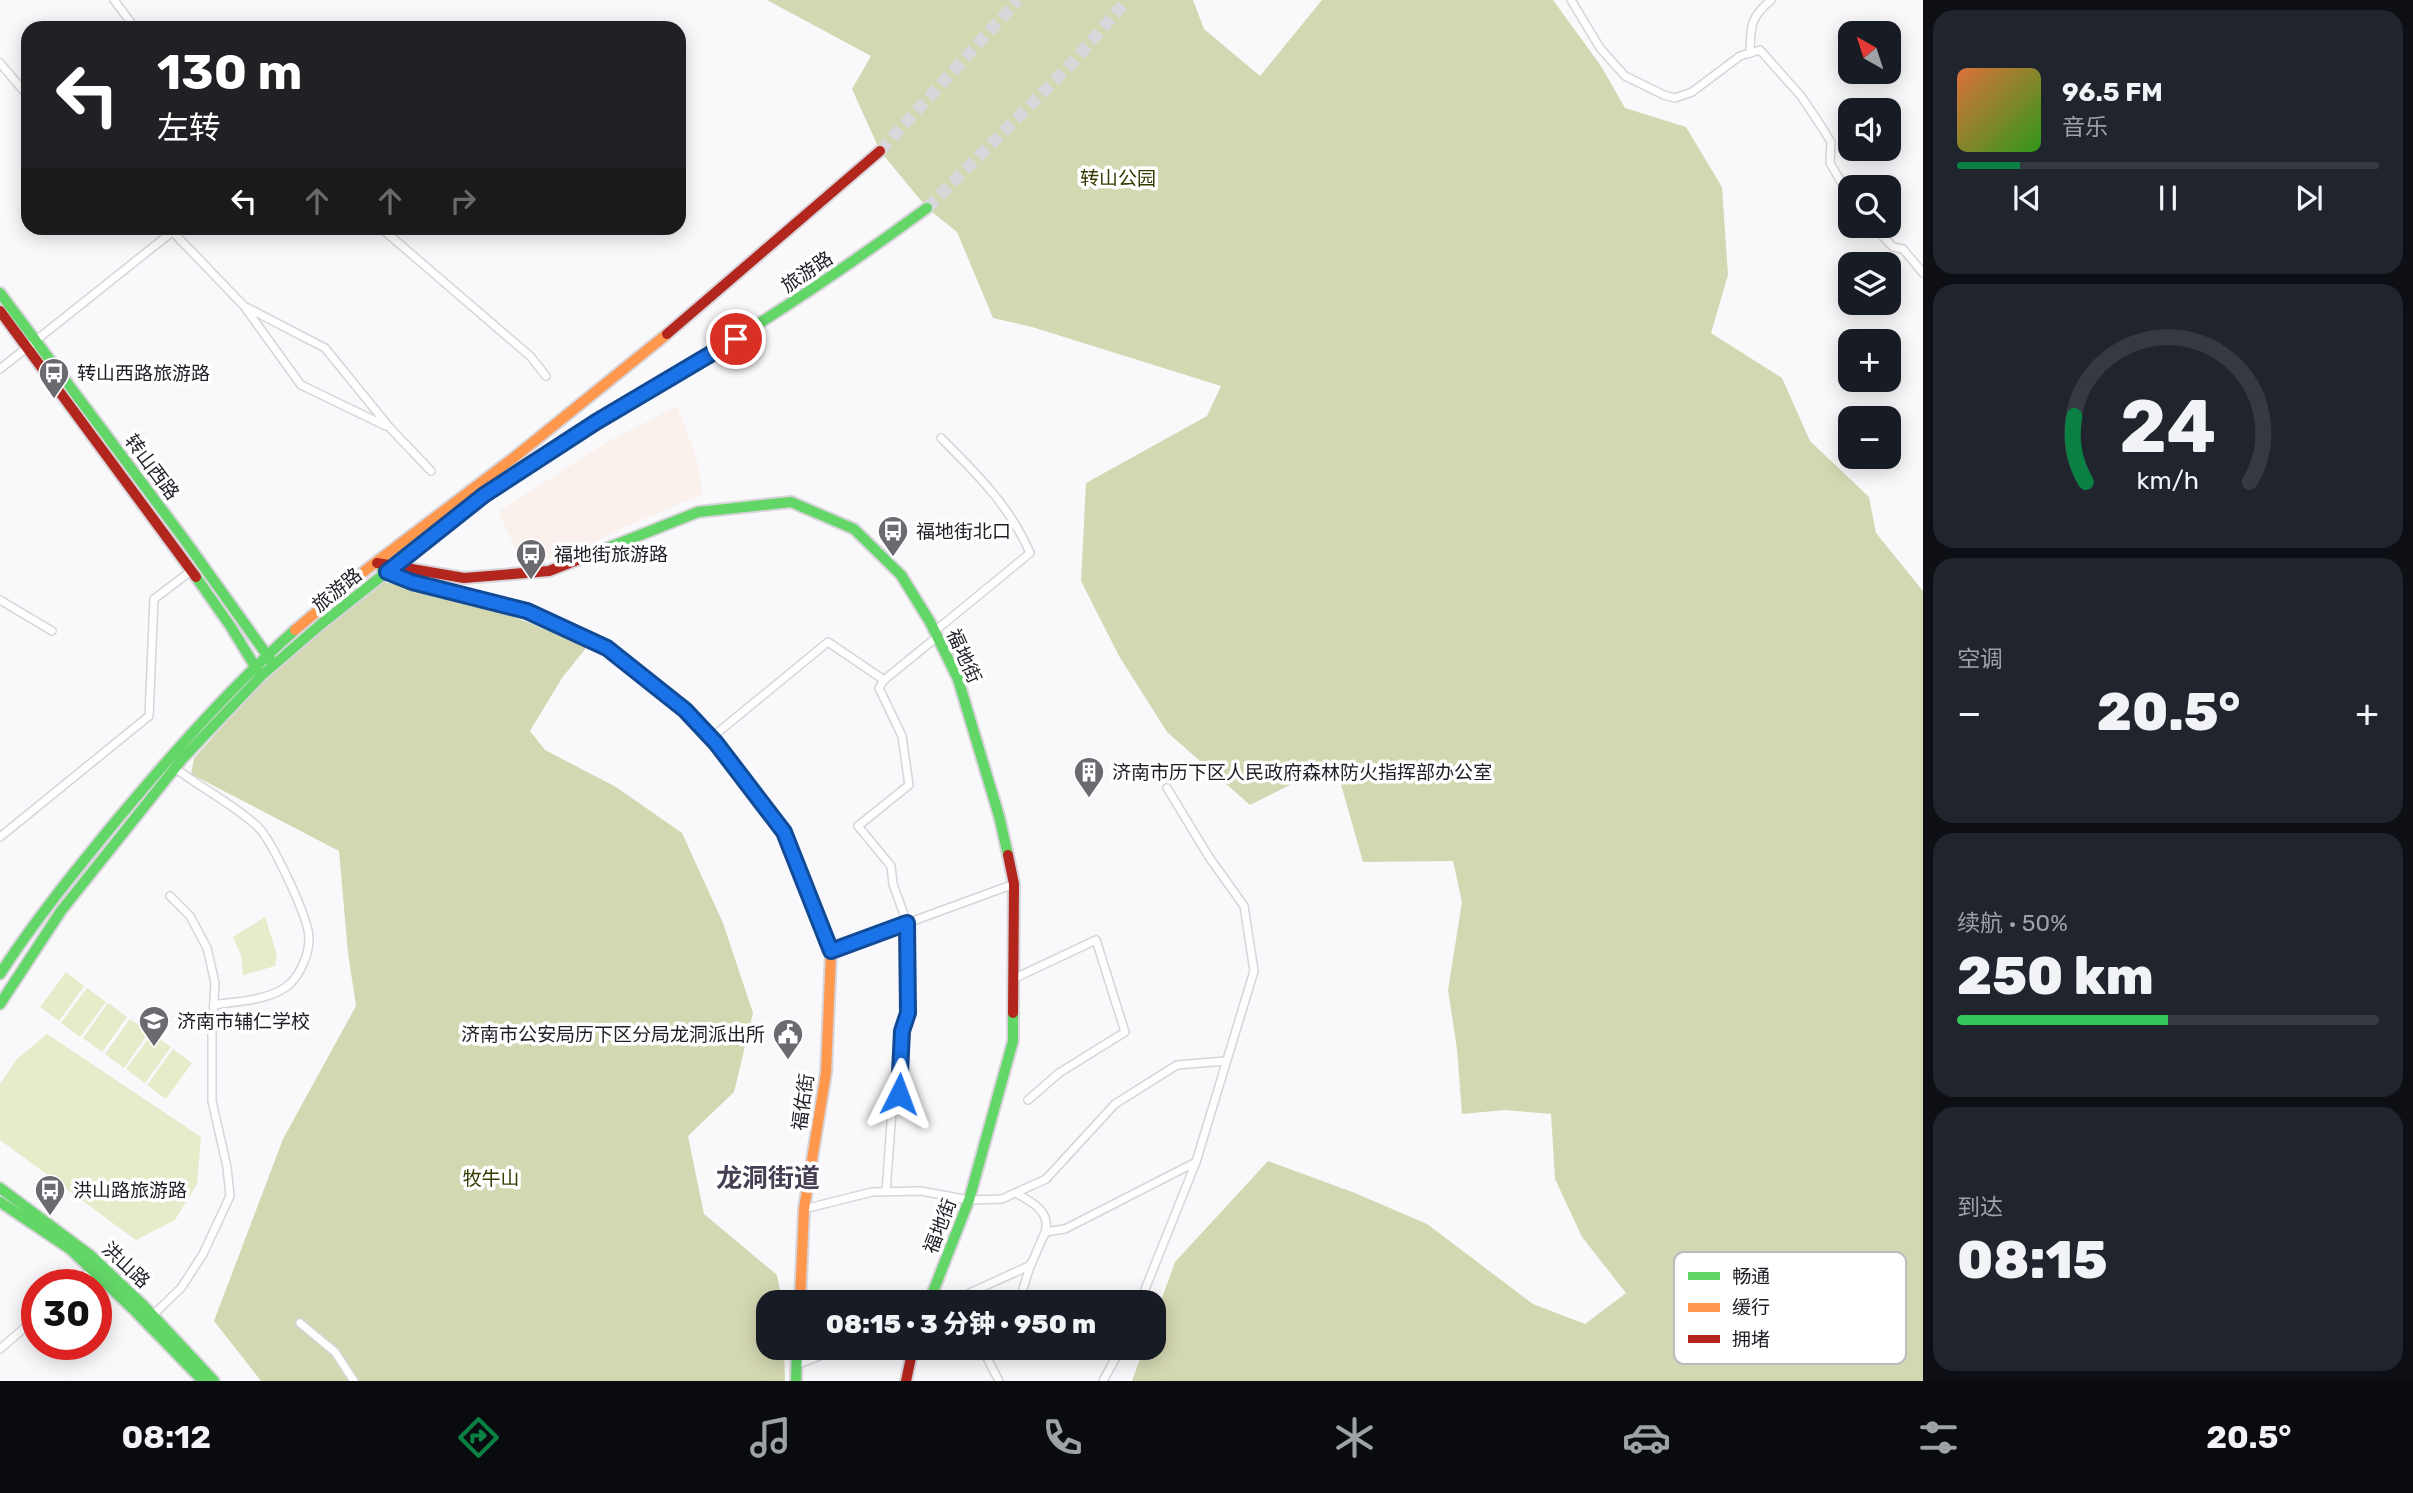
<!DOCTYPE html>
<html lang="zh">
<head>
<meta charset="utf-8">
<style>
  :root { --surface:#171b24; --page:#20242c; --text:#f1f3f6; --muted:#9ea1a6; --line:#363941; --accent:#0b8043 }
  body { margin:0; font-family:Rubik,"Noto Sans SC",sans-serif; background:var(--page); color:var(--text); height:100vh; display:flex; flex-direction:column; font-size:26px; white-space:nowrap }
  * { box-sizing:border-box; margin:0 }
  p { font-size:23px; color:var(--muted) }
  .icon { flex:none; width:38px; height:38px; fill:none; stroke:currentColor; stroke-width:2; stroke-linecap:round; stroke-linejoin:round }
  .map { position:relative; flex:1; overflow:hidden }
  .details { display:flex; flex-direction:column; gap:10px; padding:10px; background:#0d0f14; width:490px }
  .details>* { flex:none }
  .banner { position:absolute; left:21px; top:21px; width:665px; height:214px; border-radius:21px; box-shadow:0 4px 18px #0003; background:#202124; color:#fff; overflow:hidden }
  .needle { width:46px; rotate:321deg }
  .buttons { position:absolute; left:1838px; top:21px; display:grid; gap:14px }
  .buttons a { display:grid; place-items:center; width:63px; height:63px; border-radius:14px; background:var(--surface); box-shadow:0 4px 18px #0003; font-size:35px }
  .speed { position:absolute; left:21px; top:1269px; display:flex; gap:14px; font-size:35px; font-weight:700; text-align:center }
  .speed>* { display:grid; place-content:center; width:91px; height:91px; border-radius:50%; background:var(--surface); box-shadow:0 4px 18px #0003; line-height:1 }
  .speed .limit { border:10px solid #d22; background:#fff; color:#111 }
  .pin { position:absolute; display:grid; place-items:center; width:60px; height:60px; color:#fff; margin:-30px; border:4px solid #fff; border-radius:50%; box-shadow:0 2px 7px #0007 }
  .me { position:absolute; width:77px; margin:-38px; rotate:3deg; stroke-linejoin:round; filter:drop-shadow(0 0 5px #0008) }
  .turn { display:flex; align-items:center; gap:24px; height:147px; padding:0 21px; font-size:32px }
  .turn .icon { width:91px; height:91px; stroke-width:2.5 }
  .turn b { display:block; font-size:49px; line-height:60px }
  .lanes { display:flex; align-items:center; height:66px; padding:0 21px; background:#0003; justify-content:center; gap:35px; direction:ltr }
  .lanes .off { opacity:.35 }
  .big { font-size:52px; font-weight:800; line-height:1.1 }
  .details .card { flex:1; display:flex; flex-direction:column; justify-content:center; gap:10px; min-width:0; padding:0 24px; border-radius:21px; background:var(--page) }
  .details .dial { align-items:center; gap:0 }
  .dial svg { height:182px; overflow:visible; fill:none; stroke:var(--line); stroke-width:7; stroke-linecap:round; text-anchor:middle }
  .dial text { fill:var(--text); stroke:none }
  .song { display:flex; align-items:center; gap:21px }
  .cover { width:84px; height:84px; border-radius:10px; background:linear-gradient(135deg,hsl(20 70% 55%),hsl(110 70% 35%)) }
  .played { height:7px; border-radius:4px; background:linear-gradient(90deg,var(--accent) 15%,var(--line) 15%) }
  .keys { display:flex; justify-content:space-around; direction:ltr }
  .heat { display:flex; justify-content:space-between; align-items:center; font-size:38px; direction:ltr }
  .charge { height:10px; border-radius:5px; background:linear-gradient(90deg,#34c759 50%,var(--line) 0) }
  .trip { position:absolute; left:756px; top:1290px; width:410px; height:70px; border-radius:21px; background:var(--surface); box-shadow:0 4px 18px #0003; font-weight:800; line-height:70px; text-align:center }
  .dock { display:flex; height:112px; justify-content:space-around; align-items:center; background:#090b0e; color:var(--muted) }
  .dock .icon { width:49px; height:49px }
  .dock .current { color:var(--accent) }
  .dock b { font-size:32px; color:var(--text) }
  main { display:flex; flex:1; min-height:0 }
  .map>svg:first-child { display:block }
  .commercial { fill:#fbf1ec }
  .green { fill:#e8ebca }
  .forest { fill:#d4d8b2 }
  .lines { fill:none; stroke-linecap:round; stroke-linejoin:round }
  .primary-tunnel { stroke:#d8d7db; stroke-width:12; stroke-dasharray:12 6; stroke-linecap:butt }
  .street-casing { stroke:#d7d4da; stroke-width:10 }
  .fast-casing { stroke:#d7d4da; stroke-width:14 }
  .slow-casing { stroke:#d7d4da; stroke-width:14 }
  .jam-casing { stroke:#d7d4da; stroke-width:14 }
  .street { stroke:#fefefe; stroke-width:7 }
  .fast { stroke:#63d668; stroke-width:10 }
  .slow { stroke:#ff974d; stroke-width:10 }
  .jam { stroke:#b3261e; stroke-width:10 }
  .route-casing { stroke:#114b97; stroke-width:18 }
  .route { stroke:#1a73e8; stroke-width:12 }
  .labels { text-anchor:middle; dominant-baseline:central; stroke-width:7; stroke-linejoin:round; paint-order:stroke }
  .park-label { font-size:19px; fill:#363900; stroke:#fff }
  .street-label { font-size:19px; fill:#201d26; stroke:#fff }
  .poi-label { font-size:19px; fill:#201d26; stroke:#fff; text-anchor:start }
  .district-label { font-size:26px; font-weight:bold; fill:#474054; stroke:#fff }
  .key { fill:#fff; stroke:#bcbbbe; stroke-width:2 }
  .key-label { font-size:19px; fill:#201d26 }
</style>
</head>
<body>
<main>
<div class="map">
<svg width="1923" height="1381" viewBox="0 0 1923 1381">
  <rect width="100%" height="100%" fill="#f9f8fb"/>
  <polygon class="commercial" points="677,406 696,456 703,494 625,527 568,557 522,562 498,512 607,442"/>
  <g class="green">
    <polygon points="265,917 277,955 275,966 243,975 241,955 233,937"/>
    <polygon points="66,972 84,986 59,1021 40,1007"/>
    <polygon points="87,988 106,1002 80,1037 61,1023"/>
    <polygon points="108,1003 127,1017 102,1052 83,1038"/>
    <polygon points="130,1019 149,1032 124,1068 105,1054"/>
    <polygon points="47,1034 201,1137 197,1184 175,1220 136,1240 0,1140 0,1084 17,1059"/>
    <polygon points="152,1034 171,1047 145,1083 126,1069"/>
    <polygon points="173,1049 192,1063 166,1099 147,1085"/>
  </g>
  <g class="forest">
    <polygon points="767,0 1193,0 1204,29 1260,76 1322,0 1553,0 1601,66 1625,108 1686,127 1722,187 1728,275 1711,333 1782,378 1810,441 1869,497 1876,533 1923,591 1923,1381 1132,1381 1144,1348 1153,1348 1153,1323 1175,1262 1268,1161 1355,1193 1427,1224 1533,1304 1585,1324 1626,1293 1582,1237 1555,1179 1551,1114 1505,1110 1462,1114 1457,1049 1448,990 1462,902 1453,861 1363,862 1340,781 1308,776 1250,805 1167,732 1119,656 1081,581 1086,483 1207,416 1221,386 1032,327 993,318 957,232 927,208 880,151 852,89 871,56"/>
    <path d="M383,582C458,595 517,615 586,648L562,678L530,731L545,750L616,787L682,833L723,923L753,1013L734,1092L688,1136L704,1214L777,1275L782,1302H768V1348H784L785,1381H261L214,1321L283,1139L356,1006L348,953L339,851L191,774L194,758L272,672L323,627Z"/>
  </g>
  <g class="lines">
    <g class="primary-tunnel">
      <polyline points="880,151 1018,0"/>
      <polyline points="927,208 1073,62 1127,0"/>
    </g>
    <g class="street-casing">
      <g id="street">
        <polyline points="114,0 135,28"/>
        <polyline points="1571,0 1600,48 1625,76 1664,95 1675,98 1692,92 1740,56 1760,50 1801,96 1823,129 1831,142 1830,163 1850,197"/>
        <path d="M1750,53C1751,26 1749,19 1771,0"/>
        <polyline points="0,63 28,96"/>
        <polyline points="1873,226 1893,247 1903,249 1923,273"/>
        <polyline points="169,228 244,306 325,348 390,428 431,471"/>
        <polyline points="381,228 530,356 546,376"/>
        <polyline points="246,309 301,385 386,426"/>
        <polyline points="0,369 177,228"/>
        <polyline points="0,600 52,631"/>
        <path d="M935,631L1030,553C1010,506 976,473 941,438"/>
        <polyline points="884,680 879,688 902,736 909,785 858,826 891,866 893,884 907,923 908,1013 902,1031 899,1094 892,1110 886,1192"/>
        <polyline points="711,738 828,642 884,680 937,637"/>
        <path d="M175,768C201,788 235,805 258,827C272,841 310,920 309,939C309,955 299,978 286,987C266,1001 237,1001 214,1005"/>
        <polyline points="0,837 149,716 154,599 191,571"/>
        <polyline points="831,951 1014,884"/>
        <polyline points="1013,979 1096,940 1125,1032 1059,1073 1028,1100"/>
        <path d="M1016,1193C1034,1203 1053,1213 1044,1236"/>
        <polyline points="804,1209 872,1192 921,1191 969,1200 1002,1199 1046,1179 1115,1104 1177,1065 1225,1061"/>
        <polyline points="75,1284 92,1270"/>
        <polyline points="950,1302 1031,1265 1045,1232 1065,1229 1196,1162"/>
        <polyline points="1019,1302 1031,1263"/>
        <polyline points="1140,1302 1196,1162 1254,971 1244,906 1209,857 1167,788"/>
        <polyline points="153,1315 181,1288 203,1254 230,1196 227,1167 212,1101 212,1033 215,983 207,948 190,916 170,896"/>
        <polyline points="300,1323 335,1352 354,1381"/>
        <polyline points="988,1348 986,1356 999,1381"/>
        <polyline points="0,1349 37,1317"/>
        <polyline points="796,1365 840,1348"/>
        <polyline points="1103,1381 1121,1348"/>
      </g>
    </g>
    <g class="fast-casing">
      <g id="fast">
        <polyline points="0,293 184,539 272,662"/>
        <path d="M693,364C774,316 851,264 927,208"/>
        <polyline points="595,553 698,512 791,502 854,529 901,575 930,622 958,679 999,816 1008,855"/>
        <polyline points="382,569 413,582 527,612 607,648 685,710 716,743 784,832 831,952"/>
        <polyline points="196,577 231,627 259,673"/>
        <path d="M0,974C35,920 75,871 116,821C172,754 230,688 295,630"/>
        <polyline points="0,1004 61,911 183,758 261,676 320,625 484,495"/>
        <polyline points="0,1188 90,1255 143,1305 214,1381"/>
        <polyline points="0,1202 70,1249 135,1311 203,1381"/>
        <polyline points="929,1302 969,1200 1013,1041 1013,1013"/>
        <polyline points="796,1381 797,1348"/>
      </g>
    </g>
    <g class="slow-casing">
      <g id="slow">
        <polyline points="295,630 367,569 516,456 667,334"/>
        <polyline points="800,1302 804,1209 826,1073 831,952"/>
      </g>
    </g>
    <g class="jam-casing">
      <g id="jam">
        <polyline points="0,311 196,577"/>
        <polyline points="667,334 880,151"/>
        <polyline points="484,495 596,422 693,364"/>
        <polyline points="377,563 464,578 549,571 595,553"/>
        <polyline points="1008,855 1014,884 1013,1013"/>
        <polyline points="906,1381 913,1348"/>
      </g>
    </g>
    <use href="#street" class="street"/>
    <use href="#fast" class="fast"/>
    <use href="#slow" class="slow"/>
    <use href="#jam" class="jam"/>
  </g>
  <g class="lines">
    <g class="route-casing">
      <polyline id="route" points="736,339 596,422 484,495 387,572 412,582 527,611 607,648 685,710 716,743 784,832 831,951 907,923 908,1013 902,1031 899,1094"/>
    </g>
    <use href="#route" class="route"/>
  </g>
  <defs>
    <g id="bus-pin" transform="scale(1.575)"><path d="M0 17L-7.5 6A9.5 9.5 0 1 1 7.5 6Z" fill="#6c6a71" stroke="#fff"/><path d="M-5-6H5V4H4V6H2V4H-2V6H-4V4H-5ZM-3.5-4V0h7V-4ZM-3.5 1.2v1.5H-2V1.2ZM2 1.2v1.5H3.5V1.2Z" fill="#fff"/></g>
    <g id="building-pin" transform="scale(1.575)"><path d="M0 17L-7.5 6A9.5 9.5 0 1 1 7.5 6Z" fill="#6c6a71" stroke="#fff"/><path d="M-4-6H4V6H1V3H-1V6H-4ZM-2.5-4.3h1.7v1.8h-1.7ZM.8-4.3h1.7v1.8H.8ZM-2.5-1h1.7V.8h-1.7ZM.8-1h1.7V.8H.8Z" fill="#fff"/></g>
    <g id="school-pin" transform="scale(1.575)"><path d="M0 17L-7.5 6A9.5 9.5 0 1 1 7.5 6Z" fill="#6c6a71" stroke="#fff"/><path d="M0-5L7-2L0 1L-7-2ZM-4 1L0 2.5L4 1V4Q0 6-4 4Z" fill="#fff"/></g>
    <g id="civic-pin" transform="scale(1.575)"><path d="M0 17L-7.5 6A9.5 9.5 0 1 1 7.5 6Z" fill="#6c6a71" stroke="#fff"/><path d="M-.6-6.5H3V-4.5H.6V-3L4-1V1h2V6H-6V1h2V-1L-.6-3ZM-1.2 2.5V6h2.4V2.5Z" fill="#fff"/></g>
  </defs>
  <g fill-rule="evenodd">
    <use href="#bus-pin" x="54" y="373"/>
    <use href="#bus-pin" x="893" y="531"/>
    <use href="#bus-pin" x="531" y="554"/>
    <use href="#building-pin" x="1089" y="772"/>
    <use href="#school-pin" x="154" y="1021"/>
    <use href="#civic-pin" x="788" y="1034"/>
    <use href="#bus-pin" x="50" y="1190"/>
  </g>
  <g class="labels">
    <g class="park-label">
      <text x="1118" y="178">转山公园</text>
      <text x="491" y="1178">牧牛山</text>
    </g>
    <g class="street-label">
      <text transform="translate(807 272) rotate(-34)">旅游路</text>
      <text transform="translate(152 467) rotate(53)">转山西路</text>
      <text transform="translate(337 590) rotate(-39)">旅游路</text>
      <text transform="translate(964 656) rotate(66)">福地街</text>
      <text transform="translate(803 1102) rotate(-82)">福佑街</text>
      <text transform="translate(940 1226) rotate(-69)">福地街</text>
      <text transform="translate(126 1265) rotate(43)">洪山路</text>
    </g>
    <g class="poi-label">
      <text x="77" y="373">转山西路旅游路</text>
      <text x="916" y="531">福地街北口</text>
      <text x="554" y="554">福地街旅游路</text>
      <text x="1112" y="772">济南市历下区人民政府森林防火指挥部办公室</text>
      <text x="177" y="1021">济南市辅仁学校</text>
      <text x="765" y="1034" text-anchor="end">济南市公安局历下区分局龙洞派出所</text>
      <text x="73" y="1190">洪山路旅游路</text>
    </g>
    <g class="district-label">
      <text x="768" y="1178">龙洞街道</text>
    </g>
  </g>
  <rect x="1674" y="1252" width="232" height="112" rx="10" class="key"/>
  <rect x="1688" y="1272" width="32" height="8" fill="#63d668"/>
  <rect x="1688" y="1303" width="32" height="9" fill="#ff974d"/>
  <rect x="1688" y="1335" width="32" height="8" fill="#b3261e"/>
  <g class="key-label">
    <text x="1732" y="1283">畅通</text>
    <text x="1732" y="1314">缓行</text>
    <text x="1732" y="1346">拥堵</text>
  </g>
</svg>
<div class="buttons">
<a><svg class="needle" viewBox="-14 -14 28 28"><path d="M0-13l5 13h-10z" fill="#e53935"/><path d="M0 13l5-13h-10z" fill="#9ea1a6"/></svg></a>
<a><svg class="icon" aria-label="sound" viewBox="0 0 24 24"><path d="M4 9h4l5-4v14l-5-4H4zM17 9q2 3 0 6"/></svg></a>
<a><svg class="icon" aria-label="search" viewBox="0 0 24 24"><circle cx="10" cy="10" r="6"/><path d="M15 15l6 6"/></svg></a>
<a><svg class="icon" aria-label="layers" viewBox="0 0 24 24"><path d="M12 4l9 5-9 5-9-5zM3 14l9 5 9-5"/></svg></a>
<a>+</a>
<a>−</a>
</div>
<div class="speed"><div class="limit">30</div></div>
<div class="pin" style="left:736px;top:339px;background:#d93025"><svg class="icon" aria-label="arrive" viewBox="0 0 24 24"><path d="M6 21V4h12l-3 4 3 4H6"/></svg></div>
<svg class="me" style="left:899px;top:1094px" viewBox="-20 -20 40 40"><path d="M0-17L14 15 0 8-14 15z" fill="#1a73e8" stroke="#fff" stroke-width="4"/></svg>
<div class="trip">08:15 · 3 分钟 · 950 m</div>
<div class="banner">
<div class="turn"><svg class="icon" aria-label="left" viewBox="0 0 24 24"><path d="M17 20v-9H6M10 6l-5 5 5 5"/></svg><div><b>130 m</b>左转</div></div>
<div class="lanes"><svg class="icon" aria-label="left" viewBox="0 0 24 24"><path d="M17 20v-9H6M10 6l-5 5 5 5"/></svg><svg class="icon off" aria-label="ahead" viewBox="0 0 24 24"><path d="M12 20V5M6 11l6-6 6 6"/></svg><svg class="icon off" aria-label="ahead" viewBox="0 0 24 24"><path d="M12 20V5M6 11l6-6 6 6"/></svg><svg class="icon off" aria-label="right" viewBox="0 0 24 24"><path d="M7 20v-9h11M14 6l5 5-5 5"/></svg></div>
</div>
</div>
<section class="details">
<div class="card">
<div class="song"><i class="cover"></i><div><b>96.5 FM</b><p>音乐</p></div></div>
<div class="played"></div>
<div class="keys"><svg class="icon" aria-label="previous" viewBox="0 0 24 24"><path d="M18 5L8 12l10 7zM5 5v14"/></svg><svg class="icon" aria-label="pause" viewBox="0 0 24 24"><path d="M8 5v14M16 5v14"/></svg><svg class="icon" aria-label="next" viewBox="0 0 24 24"><path d="M6 5l10 7-10 7zM19 5v14"/></svg></div>
</div>
<div class="card dial"><svg viewBox="0 0 100 80">
<path d="M14 69A42 42 0 1 1 86 69"/>
<path d="M14 69A42 42 0 0 1 9 40" stroke="#0b8043"/>
<text x="50" y="56" font-size="32" font-weight="700">24</text>
<text x="50" y="72" font-size="11">km/h</text>
</svg></div>
<div class="card"><p>空调</p>
<div class="heat"><a>−</a><b class="big">20.5°</b><a>+</a></div>
</div>
<div class="card"><p>续航 · 50%</p><b class="big">250 km</b><div class="charge"></div></div>
<div class="card"><p>到达</p><b class="big">08:15</b></div>
</section>
</main>
<nav class="dock">
<b>08:12</b>
<svg class="icon current" aria-label="directions" viewBox="0 0 24 24"><path d="M12 3l9 9-9 9-9-9zM9 14v-3h6M13 9l2 2-2 2"/></svg>
<svg class="icon" aria-label="music" viewBox="0 0 24 24"><path d="M9 18V5l10-2v13"/><circle cx="6" cy="18" r="3"/><circle cx="16" cy="16" r="3"/></svg>
<svg class="icon" aria-label="phone" viewBox="0 0 24 24"><path d="M5 4h4l2 5-3 2q2 4 5 5l2-3 5 2v4C11 20 4 13 5 4z"/></svg>
<svg class="icon" aria-label="climate" viewBox="0 0 24 24"><path d="M12 3v18M4 7l16 10M4 17L20 7"/></svg>
<svg class="icon" aria-label="car" viewBox="0 0 24 24"><path d="M5 17H2v-5l4-1 3-4h7l3 4 3 1v5h-3M9 17h6M6 11h13"/><circle cx="7" cy="17" r="2"/><circle cx="17" cy="17" r="2"/></svg>
<svg class="icon" aria-label="filters" viewBox="0 0 24 24"><path d="M4 7h16M4 17h16"/><circle cx="9" cy="7" r="2"/><circle cx="15" cy="17" r="2"/></svg>
<b>20.5°</b>
</nav>
</body>
</html>
